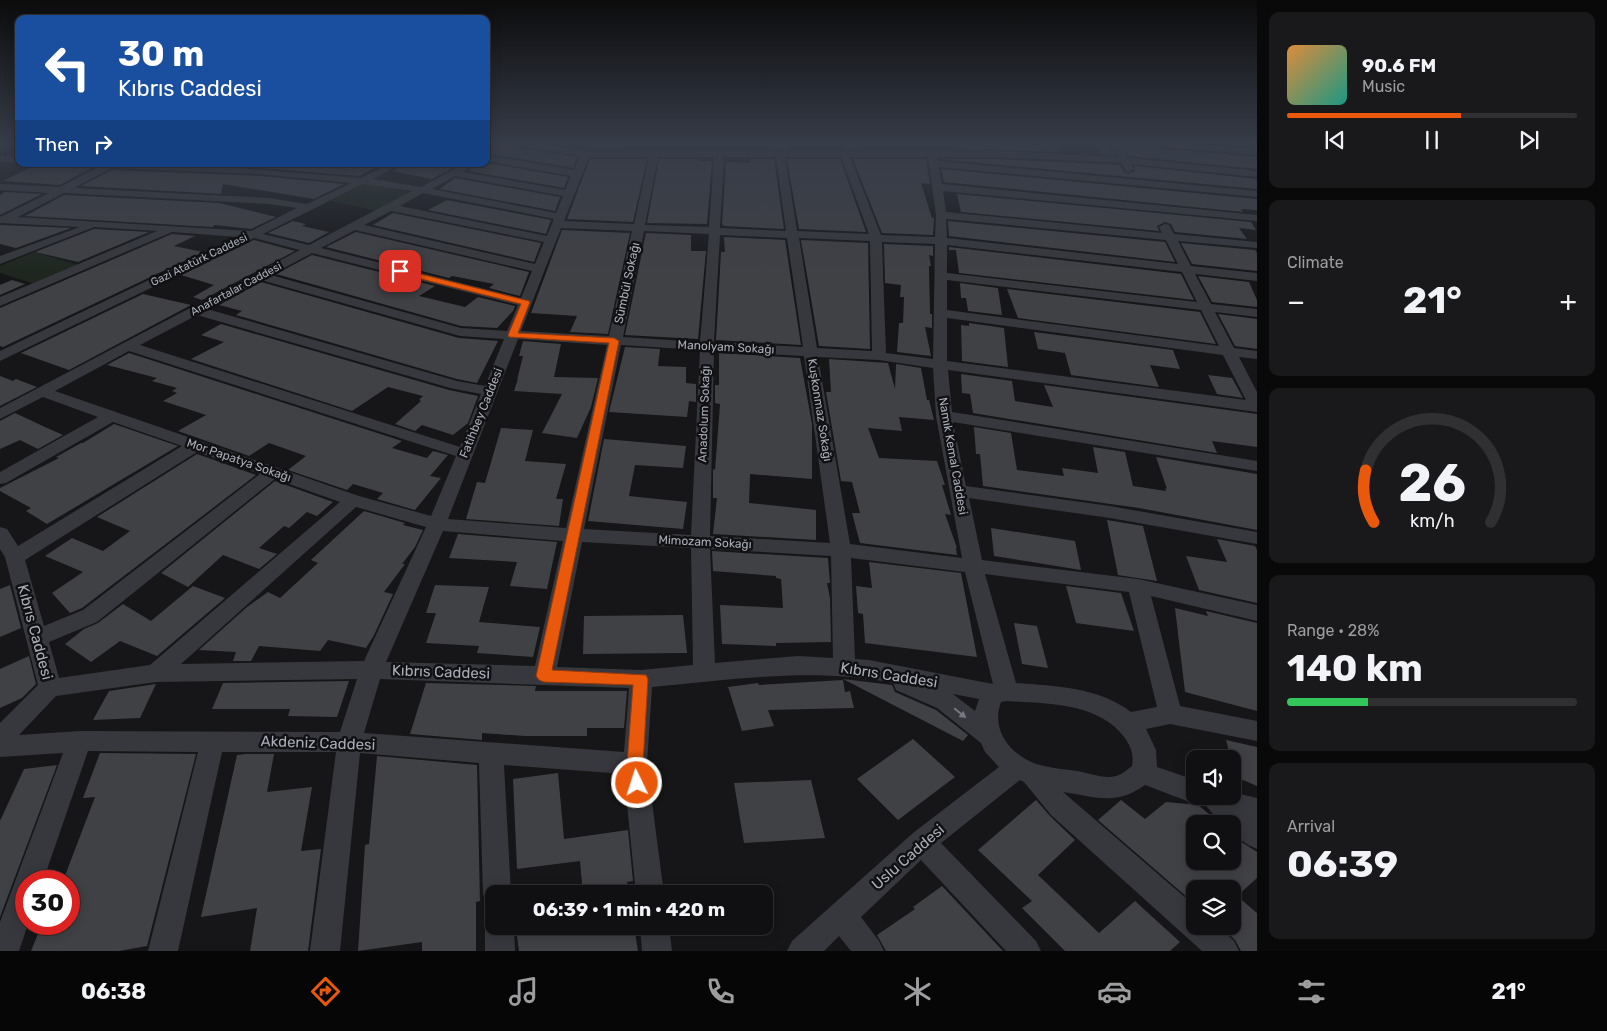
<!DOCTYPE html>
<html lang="en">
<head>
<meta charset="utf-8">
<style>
  :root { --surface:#101012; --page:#19191b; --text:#f1f3f6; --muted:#9c9d9f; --line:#303032; --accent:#ea580c }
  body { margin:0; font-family:Rubik,sans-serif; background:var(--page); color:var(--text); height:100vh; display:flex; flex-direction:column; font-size:19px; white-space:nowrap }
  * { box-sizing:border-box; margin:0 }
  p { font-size:16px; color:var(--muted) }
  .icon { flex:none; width:28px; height:28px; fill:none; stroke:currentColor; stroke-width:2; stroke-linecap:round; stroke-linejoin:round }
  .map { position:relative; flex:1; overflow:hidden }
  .sheet { display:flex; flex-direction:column; gap:12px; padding:12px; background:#09090a; width:350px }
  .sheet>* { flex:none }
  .hud { position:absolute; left:15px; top:15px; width:475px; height:152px; border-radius:10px; box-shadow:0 2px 12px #0003,0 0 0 1px var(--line); background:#1a4fa0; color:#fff; overflow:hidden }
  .tools { position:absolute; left:1186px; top:750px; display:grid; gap:10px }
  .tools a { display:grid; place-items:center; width:55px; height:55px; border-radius:10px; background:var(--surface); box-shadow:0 2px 12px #0003,0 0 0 1px var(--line); font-size:25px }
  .speed { position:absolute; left:15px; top:870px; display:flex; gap:10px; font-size:25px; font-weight:700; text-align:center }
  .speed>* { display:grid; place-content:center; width:65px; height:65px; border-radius:50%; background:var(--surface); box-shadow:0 2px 12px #0003,0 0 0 1px var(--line); line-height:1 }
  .speed .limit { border:8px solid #d22; background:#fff; color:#111 }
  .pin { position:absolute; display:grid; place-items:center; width:42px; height:42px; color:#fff; margin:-21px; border-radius:10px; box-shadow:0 2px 8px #0006 }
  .me { position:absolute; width:55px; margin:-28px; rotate:356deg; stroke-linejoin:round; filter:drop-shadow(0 0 4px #0008) }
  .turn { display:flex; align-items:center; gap:18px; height:105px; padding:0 20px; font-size:22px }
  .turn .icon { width:65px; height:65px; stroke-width:2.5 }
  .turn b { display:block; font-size:35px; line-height:42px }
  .then { display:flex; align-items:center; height:48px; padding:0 20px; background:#0003; gap:10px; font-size:19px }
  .big { font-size:38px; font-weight:700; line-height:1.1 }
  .sheet .card { flex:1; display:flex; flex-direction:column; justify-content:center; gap:8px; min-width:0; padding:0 18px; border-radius:10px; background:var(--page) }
  .sheet .dial { align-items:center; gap:0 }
  .dial svg { height:130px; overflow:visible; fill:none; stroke:var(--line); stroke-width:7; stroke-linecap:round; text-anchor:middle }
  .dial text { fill:var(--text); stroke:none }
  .song { display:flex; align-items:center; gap:15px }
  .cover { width:60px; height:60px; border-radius:8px; background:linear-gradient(135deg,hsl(30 70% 55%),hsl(170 70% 35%)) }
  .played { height:5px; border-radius:2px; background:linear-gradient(90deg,var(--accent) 60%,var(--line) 60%) }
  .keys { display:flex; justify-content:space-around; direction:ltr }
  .heat { display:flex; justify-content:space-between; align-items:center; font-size:28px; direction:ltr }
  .charge { height:8px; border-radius:4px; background:linear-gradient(90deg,#34c759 28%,var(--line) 0) }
  .trip { position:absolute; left:485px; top:885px; width:288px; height:50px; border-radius:10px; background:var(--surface); box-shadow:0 2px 12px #0003,0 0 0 1px var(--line); font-weight:700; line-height:50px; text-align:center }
  .tab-bar { display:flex; height:80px; justify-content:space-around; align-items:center; background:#060607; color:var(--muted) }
  .tab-bar .icon { width:35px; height:35px }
  .tab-bar .active { color:var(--accent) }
  .tab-bar b { font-size:22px; color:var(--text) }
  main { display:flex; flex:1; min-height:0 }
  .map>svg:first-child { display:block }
  .green { fill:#1e261f }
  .building { fill:#404145 }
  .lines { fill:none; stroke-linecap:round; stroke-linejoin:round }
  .minor { fill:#37383d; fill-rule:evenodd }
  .oneway { fill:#757881 }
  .route { fill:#ea580c; stroke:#983908 }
  .labels { text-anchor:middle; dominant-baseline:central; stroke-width:5; stroke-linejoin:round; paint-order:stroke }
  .far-street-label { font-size:11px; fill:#a8adb8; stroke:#111113 }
  .street-label { font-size:12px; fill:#a8adb8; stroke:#111113 }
  .near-street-label { font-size:15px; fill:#a8adb8; stroke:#111113 }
</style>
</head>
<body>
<main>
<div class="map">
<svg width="1257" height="951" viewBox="0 0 1257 951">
  <rect width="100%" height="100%" fill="#161618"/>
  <g class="green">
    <polygon points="366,183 412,192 378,211 330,201"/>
    <polygon points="34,252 79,265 35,284 0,273 0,266"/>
  </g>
  <g class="building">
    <polygon points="486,143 500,143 518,148 577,157 573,168 486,153"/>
    <rect x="590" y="143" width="35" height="6"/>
    <polygon points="767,143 788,143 792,149 770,149"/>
    <polygon points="838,143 859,143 864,149 843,149"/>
    <polygon points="951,143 1030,143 1031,145 1059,146 1062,152 956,149"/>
    <polygon points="1096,143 1108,143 1115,155 1101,154"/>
    <polygon points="1121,143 1144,143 1151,148 1257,157 1257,169 1129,156"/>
    <polygon points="590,159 647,159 633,222 567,219"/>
    <polygon points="659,159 699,159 699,161 712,161 707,224 647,223"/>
    <polygon points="750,159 774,159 784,229 724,226 722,224 726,162 751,163"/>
    <polygon points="787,159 840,159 866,232 799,229"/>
    <polygon points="853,159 926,159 930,184 921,183 932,218 934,218 933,235 882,233"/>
    <polygon points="939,159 995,159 1120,165 1124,172 1128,174 1135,171 1135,166 1257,179 1257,189"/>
    <polygon points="486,163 568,177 564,188 468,171 478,164"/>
    <polygon points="37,164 83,166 91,168 60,185 3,181"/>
    <polygon points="161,164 382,164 359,176 226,165"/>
    <polygon points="404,164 460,164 432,179 392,171"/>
    <polygon points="941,169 1257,199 1257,210 1241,209 1243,212 944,182"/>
    <polygon points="112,170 260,176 344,184 314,199 223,184 221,194 81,186"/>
    <polygon points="455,178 560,197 555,211 440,189"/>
    <polygon points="5,192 42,194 0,215 0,195"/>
    <polygon points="957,194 1251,222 1256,230 1239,228 1247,239 1175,232 1171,224 1165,222 1157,226 1159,231 961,212"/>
    <polygon points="64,195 219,203 276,217 251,229 215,225 212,227 25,216"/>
    <polygon points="447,200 551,220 546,234 428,210"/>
    <polygon points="393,213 541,243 534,262 373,225"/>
    <polygon points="293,221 306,224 302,226 329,232 309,243 268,233"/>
    <polygon points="948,221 1165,242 1175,262 949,236"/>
    <polygon points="0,225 71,228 16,248 0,244"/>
    <polygon points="94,229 149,232 78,262 35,252"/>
    <polygon points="562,230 630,233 608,334 570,332 577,316 531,313"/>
    <polygon points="356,232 529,272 520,296 489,288 494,284 452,276 449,278 326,247"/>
    <polygon points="646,233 691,235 691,251 706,251 698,339 625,335"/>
    <polygon points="172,234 195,236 174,246 203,252 3,347 0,346 0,308"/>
    <polygon points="724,237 785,240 801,345 716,340 721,252 725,252"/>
    <polygon points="254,240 295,251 202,300 193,297 214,285 181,275"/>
    <polygon points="801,240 868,243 870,349 819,346"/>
    <polygon points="1181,243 1255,250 1257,253 1257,271 1192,264"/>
    <polygon points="884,244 933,246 933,256 929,255 931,266 929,266 930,314 932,314 932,328 925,327 931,356 897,352 899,323 903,323 904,297 900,297 901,285 885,283"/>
    <polygon points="949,247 1181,274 1194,300 959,273 956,250 949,250"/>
    <polygon points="312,255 435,286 419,296 465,307 478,297 515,306 513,311 497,328 461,326 276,274"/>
    <polygon points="1198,276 1249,282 1257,300 1257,307 1212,302"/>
    <polygon points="12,280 25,284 0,295 0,285"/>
    <polygon points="261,282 459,338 498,341 477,383 457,379 236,315 242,311 219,305"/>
    <polygon points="960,283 998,288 1002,315 968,311 966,298 961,298"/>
    <polygon points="1007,289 1200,312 1216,344 1018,318"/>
    <polygon points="143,294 191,305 69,370 21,353"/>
    <polygon points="1218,314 1257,319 1257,349 1235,346"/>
    <polygon points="969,323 1004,328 1008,367 962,361 961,325 969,326"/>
    <polygon points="221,324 449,390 478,396 468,423 453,435 422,425 415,431 395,424 421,401 419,400 423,396 388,387 352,411 191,359 224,342 201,335"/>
    <polygon points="1034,332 1173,350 1180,369 1150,365 1159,387 1071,375 1065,353 1038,349"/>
    <polygon points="523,341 561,344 554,377 598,378 591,407 577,438 542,433 562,394 514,391 518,379 517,380 523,356 519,356"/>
    <polygon points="625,347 660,349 658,366 686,367 686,383 696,384 696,402 689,401 687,417 609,412"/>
    <polygon points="129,353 402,441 392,448 427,458 433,451 448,455 430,476 441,478 415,510 377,499 383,493 353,484 347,490 288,470 306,456 269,443 249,456 178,431 206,415 163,401 177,393 172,391 177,388 152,381 157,378 107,365"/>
    <polygon points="719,353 800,358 812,424 812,479 750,474 749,503 816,510 816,540 713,534 717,498 713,498 713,469 715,470 720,404 715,403 715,385 719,385"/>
    <polygon points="829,359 888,363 895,389 896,364 921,368 927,400 929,400 934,420 899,417 902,431 868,428 879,458 937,461 945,485 942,485 951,515 945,514 957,548 956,548 957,555 860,543 852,513 860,513 852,482 841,481 826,392 831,392"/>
    <polygon points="961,374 1012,381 1015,401 1053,407 1044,385 1257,414 1257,447 1212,441 1217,453 973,413 970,394 962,393"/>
    <polygon points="1208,375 1232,378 1243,398 1217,394"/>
    <polygon points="0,376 13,381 16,379 37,387 0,406"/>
    <polygon points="15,413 45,427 63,435 38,449 20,440 0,449 0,421"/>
    <polygon points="114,424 178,446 47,524 26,511 31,508 0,491 0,488 59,458 56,457 81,443 83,443"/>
    <polygon points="974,427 1011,433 1017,470 1064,476 1062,468 1098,473 1093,447 1125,452 1133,486 1166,491 1165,488 1167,489 1156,457 1257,474 1257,530 1139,508 983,486 980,454 976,454"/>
    <polygon points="501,428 533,430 525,461 566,464 556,499 563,499 559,526 466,519 477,482 485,483"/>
    <polygon points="604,439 686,446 683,468 635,465 629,496 687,502 683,529 588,521"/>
    <polygon points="197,454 256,475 82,608 70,613 52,593 83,572 45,556 72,538 103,551 130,531 97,517"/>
    <polygon points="275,481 333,502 317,516 307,512 289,528 284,526 259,548 277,554 259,569 223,555 188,587 161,573"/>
    <polygon points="364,511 405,523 403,525 423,530 415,547 402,564 405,564 384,592 393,594 374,635 366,648 328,640 320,651 259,646 251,661 233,661 236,652 199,650 247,607 268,592 280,598 318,563 311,560"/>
    <polygon points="1107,520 1143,526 1157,581 1118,575"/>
    <polygon points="991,528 1075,541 1081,570 994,556"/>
    <polygon points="458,534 557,542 547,589 510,586 517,562 449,558"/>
    <polygon points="1217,539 1255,546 1257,550 1257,603 1199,590 1186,556 1227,562"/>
    <polygon points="712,551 828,558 830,583 827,583 830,598 831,642 776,643 776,646 722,644 720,605 783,608 781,579 776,578 776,576 713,571"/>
    <polygon points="869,562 961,573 977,657 865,643 863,614 858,613 856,586 872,588"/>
    <polygon points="10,585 21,628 0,637 0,589"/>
    <polygon points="435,585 489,587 479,622 540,627 533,657 477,653 479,646 426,643 436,613 426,613"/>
    <polygon points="193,586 225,598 157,656 120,641 91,662 65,644 84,629 98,623 123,604 151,621"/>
    <polygon points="1066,586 1121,593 1134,631 1076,623"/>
    <polygon points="1175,608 1208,616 1206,611 1257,623 1257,711 1185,692"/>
    <polygon points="683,615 687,653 583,654 584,616"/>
    <polygon points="1014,623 1037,626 1048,668 1022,664"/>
    <polygon points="29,656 36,684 22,698 0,708 0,669"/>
    <polygon points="843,679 892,685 895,692 936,710 968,735 963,741"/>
    <polygon points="843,680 845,692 850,691 854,708 768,710 774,726 742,731 728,687 758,683 759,685"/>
    <polygon points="349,681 337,717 288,716 290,709 212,709 223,683"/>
    <polygon points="426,683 536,686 535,691 627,691 624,728 587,728 587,736 525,736 482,733 482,740 410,734"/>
    <polygon points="156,684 140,718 93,720 109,691"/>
    <polygon points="913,739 955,777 898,820 857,779"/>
    <polygon points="1226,740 1257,747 1257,786 1236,777 1232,759 1231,759"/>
    <polygon points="100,753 196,754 147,946 119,951 31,951 42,924 69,924 69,881 63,881 95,797 83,798"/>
    <polygon points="246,754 274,754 267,792 312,787 301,851 321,849 308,951 250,951 257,908 201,917 237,755"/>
    <polygon points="377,756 477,765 480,901 476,902 476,951 422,951 422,942 358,951 365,845 369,844"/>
    <polygon points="57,765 0,917 0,821 24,769"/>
    <polygon points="558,773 564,839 628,830 633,881 627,882 629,894 583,894 580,861 517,869 513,779"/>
    <polygon points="811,780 825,838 744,843 734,783"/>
    <polygon points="1036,800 1050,816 1075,840 1038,875 1099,933 1135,901 1180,942 1170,951 1065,951 1022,908 1032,901 978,850"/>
    <polygon points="1121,800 1145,819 1166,802 1198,805 1214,818 1219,824 1195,824 1195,861 1232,861 1232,836 1257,852 1257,878 1237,896 1257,913 1257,951 1241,951 1235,940 1221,926 1232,926 1232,889 1195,889 1195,904 1098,820"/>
    <polygon points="942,886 1003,951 886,951 877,935 915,909 913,907"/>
    <polygon points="553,926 634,926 638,951 519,951 517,936"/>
  </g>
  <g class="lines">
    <g class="minor">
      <path d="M513,143H532L585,151H995L1118,157L1110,143H1119L1128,158L1257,171V177L1131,164L1134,169L1129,172L1126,171L1121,163L1109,162L995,157H937L938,161L1257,191V197L939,167L942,184L1257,215V221L943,191L946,212L1162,233L1159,227L1165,224L1169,225L1174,234L1257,242V248L1178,241L1191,266L1257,273V281L1195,274L1211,304L1257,309V317L1215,312L1234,348L1257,351V359L1239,357L1257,392V412L948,370L952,412L1257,461V471L953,422L966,486L1110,506L1257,532V544L1110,518L969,498L982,560L1138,579L1257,605V621L1151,596L1180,706L1257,721V741L1170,724L1146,729L1156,750L1157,767L1195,780V796H1232V792L1257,798V849L1248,845L1232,833V824H1222L1207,807L1204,800L1195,804L1145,785C1116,806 1096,797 1063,792L1195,906V926H1218L1234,941L1239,951H1202L1051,815L1024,782L1020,780L941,843L1036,941L1041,951H1006L921,860L861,917L879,941L884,951H851L839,936L824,951H787L792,941L913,833L999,767L985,752L981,743L937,708L896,690L893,683C813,667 732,680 652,687L647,764L664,894H636L624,774L504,765L511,894H494V907L487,904L483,894L479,763L360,753L340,951H310L336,752H222L178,951H148L198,752L88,751L43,881H26V924H28L19,951H0V922L63,753L0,757V723L38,685L5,557L0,549V527L7,529L18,546L182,446L113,422L6,483L0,484V472L98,417L43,397L0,419V408L300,250L254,238L0,361V351L239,237L172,232L0,306V297L157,231L94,227L0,264V256L80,227L0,223V217L49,193L0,190V184L60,187L98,167L86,166L84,164L226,167L361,178L390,164H402L373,179L421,187L464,164H476L463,172L565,190L571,176L486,161V155L574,170L580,156L518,146ZM589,157H649L634,224L564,221ZM658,157H713L714,159L709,227L645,225ZM722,157H776L786,231L720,228L724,159ZM785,157H841L869,234L797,231ZM850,157H928L936,215L935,237L881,235ZM112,168L260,174L351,183L307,204L269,198L74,188ZM455,176L563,196L556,213L432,189ZM363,184L412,191L309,245L263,234ZM64,193L269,204L297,208L251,231L18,217ZM423,193L554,219L547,236L400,206ZM391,211L544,242L535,264L364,225ZM946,219L1166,240L1178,264L947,238ZM561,228L632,231L609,336L521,331ZM355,230L532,271L521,298L321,248ZM644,231L709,234L700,342L623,337ZM720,235L787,238L803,347L714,342ZM799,238L870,241L872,351L817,348ZM882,242L935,244L933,359L886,353ZM947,245L1182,272L1197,302L947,273ZM312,253L518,305L507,331L461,328L271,275ZM261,280L460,336L504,339L485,386L457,381L207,309ZM947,280L1201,310L1219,346L947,310ZM197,315L450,388L481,394L460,447L140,345ZM947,318L1223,355L1246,400L947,361ZM518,339L607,345L566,528L448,519ZM621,345L700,350L691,535L584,529ZM129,351L456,456L431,516L359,496L55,391ZM714,351L804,356L830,543L710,536ZM818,357L879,360L933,368L936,416L962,558L850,544ZM197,452L260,474L83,610L44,626L25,560ZM275,479L340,502L150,665L59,678L49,642L97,622ZM356,507L426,527L364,661L181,664ZM443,531L563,541L535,666L386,662ZM582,542L691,548L693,665L641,670L557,667ZM710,549L831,556L833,658L798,656L715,663ZM851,558L965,572L993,684L869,660L855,659ZM985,574L1129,592L1157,707L1131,712C1098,687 1056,686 1016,683ZM357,679L340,732L80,731L19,735L56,696L156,682ZM380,679L629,688L624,752L364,733ZM953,694L979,699L975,711ZM1007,701C1047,704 1098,702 1125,738C1131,747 1134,755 1132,766C1127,770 1121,775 1116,776C1105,779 1092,774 1082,772C1068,769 1054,769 1040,765C1012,757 990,731 1001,702Z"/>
      <polygon points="1146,143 1179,143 1257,149 1257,155 1151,146"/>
      <polygon points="0,156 19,157 19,163 0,162"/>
      <polygon points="494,914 494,926 514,926 515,951 485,951 485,926 489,916"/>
      <polygon points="640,926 669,926 672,951 642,951"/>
    </g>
  </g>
  <defs><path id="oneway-solid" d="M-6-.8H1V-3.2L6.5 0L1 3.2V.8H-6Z" transform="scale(1.25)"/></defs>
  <use class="oneway" href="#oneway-solid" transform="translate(960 713) rotate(39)"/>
  <linearGradient id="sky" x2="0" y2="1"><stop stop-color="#0c0c0d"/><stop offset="0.52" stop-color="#363c48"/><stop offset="1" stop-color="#363c48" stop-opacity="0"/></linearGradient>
  <rect width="1257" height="276" fill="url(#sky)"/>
  <polygon class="route" points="400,269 529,301 530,302 518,333 614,338 619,341 552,670 646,675 648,679 643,764 645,783 643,788 637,790 631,788 627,764 633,685 544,682 539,680 536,676 609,343 509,337 508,335 521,304 397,273 396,271"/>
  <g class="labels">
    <g class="far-street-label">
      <text transform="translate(199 260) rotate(-26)">Gazi Atatürk Caddesi</text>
      <text transform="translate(236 289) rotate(-28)">Anafartalar Caddesi</text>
    </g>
    <g class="street-label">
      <text transform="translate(627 283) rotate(-78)">Sümbül Sokağı</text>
      <text transform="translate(726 347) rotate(3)">Manolyam Sokağı</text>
      <text transform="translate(820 410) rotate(81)">Kuşkonmaz Sokağı</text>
      <text transform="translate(481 413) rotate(-68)">Fatihbey Caddesi</text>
      <text transform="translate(704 414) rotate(-88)">Anadolum Sokağı</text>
      <text transform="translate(953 456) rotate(80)">Namık Kemal Caddesi</text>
      <text transform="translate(239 460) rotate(19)">Mor Papatya Sokağı</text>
      <text transform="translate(705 542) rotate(3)">Mimozam Sokağı</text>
    </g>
    <g class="near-street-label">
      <text transform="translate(35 632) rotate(75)">Kıbrıs Caddesi</text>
      <text transform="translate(441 672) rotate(2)">Kıbrıs Caddesi</text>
      <text transform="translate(889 675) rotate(9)">Kıbrıs Caddesi</text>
      <text transform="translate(318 743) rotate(2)">Akdeniz Caddesi</text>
      <text transform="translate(908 857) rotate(-41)">Uslu Caddesi</text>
    </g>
  </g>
</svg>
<div class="tools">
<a><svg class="icon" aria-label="sound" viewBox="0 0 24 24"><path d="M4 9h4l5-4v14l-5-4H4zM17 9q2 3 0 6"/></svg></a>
<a><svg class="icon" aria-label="search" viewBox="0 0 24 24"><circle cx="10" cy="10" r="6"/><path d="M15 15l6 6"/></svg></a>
<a><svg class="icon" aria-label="layers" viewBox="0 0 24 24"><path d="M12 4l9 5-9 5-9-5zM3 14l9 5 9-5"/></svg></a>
</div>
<div class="speed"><div class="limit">30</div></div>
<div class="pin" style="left:400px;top:271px;background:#d93025"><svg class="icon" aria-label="arrive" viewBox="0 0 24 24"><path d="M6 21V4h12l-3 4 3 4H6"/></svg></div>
<svg class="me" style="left:637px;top:783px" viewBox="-20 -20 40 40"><circle r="17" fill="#ea580c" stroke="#fff" stroke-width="3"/><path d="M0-11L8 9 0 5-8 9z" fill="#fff"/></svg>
<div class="trip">06:39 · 1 min · 420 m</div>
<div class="hud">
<div class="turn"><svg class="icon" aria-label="left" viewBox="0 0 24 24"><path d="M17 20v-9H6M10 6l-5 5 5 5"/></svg><div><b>30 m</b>Kıbrıs Caddesi</div></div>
<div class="then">Then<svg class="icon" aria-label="right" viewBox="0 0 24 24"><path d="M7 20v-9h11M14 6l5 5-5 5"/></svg></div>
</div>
</div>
<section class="sheet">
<div class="card">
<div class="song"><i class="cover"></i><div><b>90.6 FM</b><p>Music</p></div></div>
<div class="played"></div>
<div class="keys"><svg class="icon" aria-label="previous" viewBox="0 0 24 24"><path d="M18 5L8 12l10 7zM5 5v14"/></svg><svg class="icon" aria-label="pause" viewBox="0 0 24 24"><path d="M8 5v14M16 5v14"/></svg><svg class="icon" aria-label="next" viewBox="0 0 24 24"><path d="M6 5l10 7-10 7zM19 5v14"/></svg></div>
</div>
<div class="card"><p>Climate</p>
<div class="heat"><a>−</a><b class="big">21°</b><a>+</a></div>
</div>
<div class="card dial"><svg viewBox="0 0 100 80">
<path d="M14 69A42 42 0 1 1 86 69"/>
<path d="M14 69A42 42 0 0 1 9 37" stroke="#ea580c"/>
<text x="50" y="56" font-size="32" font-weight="700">26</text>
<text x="50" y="72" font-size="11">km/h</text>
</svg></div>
<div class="card"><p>Range · 28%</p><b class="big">140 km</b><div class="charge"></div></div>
<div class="card"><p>Arrival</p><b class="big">06:39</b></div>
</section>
</main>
<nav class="tab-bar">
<b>06:38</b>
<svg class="icon active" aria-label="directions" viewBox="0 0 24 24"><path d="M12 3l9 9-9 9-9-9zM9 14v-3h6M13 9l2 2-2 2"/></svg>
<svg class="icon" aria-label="music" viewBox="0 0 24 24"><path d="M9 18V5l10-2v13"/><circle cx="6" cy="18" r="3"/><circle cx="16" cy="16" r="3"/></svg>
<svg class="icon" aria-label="phone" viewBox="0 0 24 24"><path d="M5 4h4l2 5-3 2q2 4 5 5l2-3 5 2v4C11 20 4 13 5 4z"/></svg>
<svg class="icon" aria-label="climate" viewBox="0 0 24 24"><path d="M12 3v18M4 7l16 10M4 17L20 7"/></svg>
<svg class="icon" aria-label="car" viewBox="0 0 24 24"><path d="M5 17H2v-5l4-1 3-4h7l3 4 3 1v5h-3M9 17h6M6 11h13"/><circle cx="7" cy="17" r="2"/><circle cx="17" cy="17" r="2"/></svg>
<svg class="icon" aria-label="filters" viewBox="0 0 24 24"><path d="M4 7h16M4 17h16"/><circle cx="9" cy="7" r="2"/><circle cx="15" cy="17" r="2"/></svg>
<b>21°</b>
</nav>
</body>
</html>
